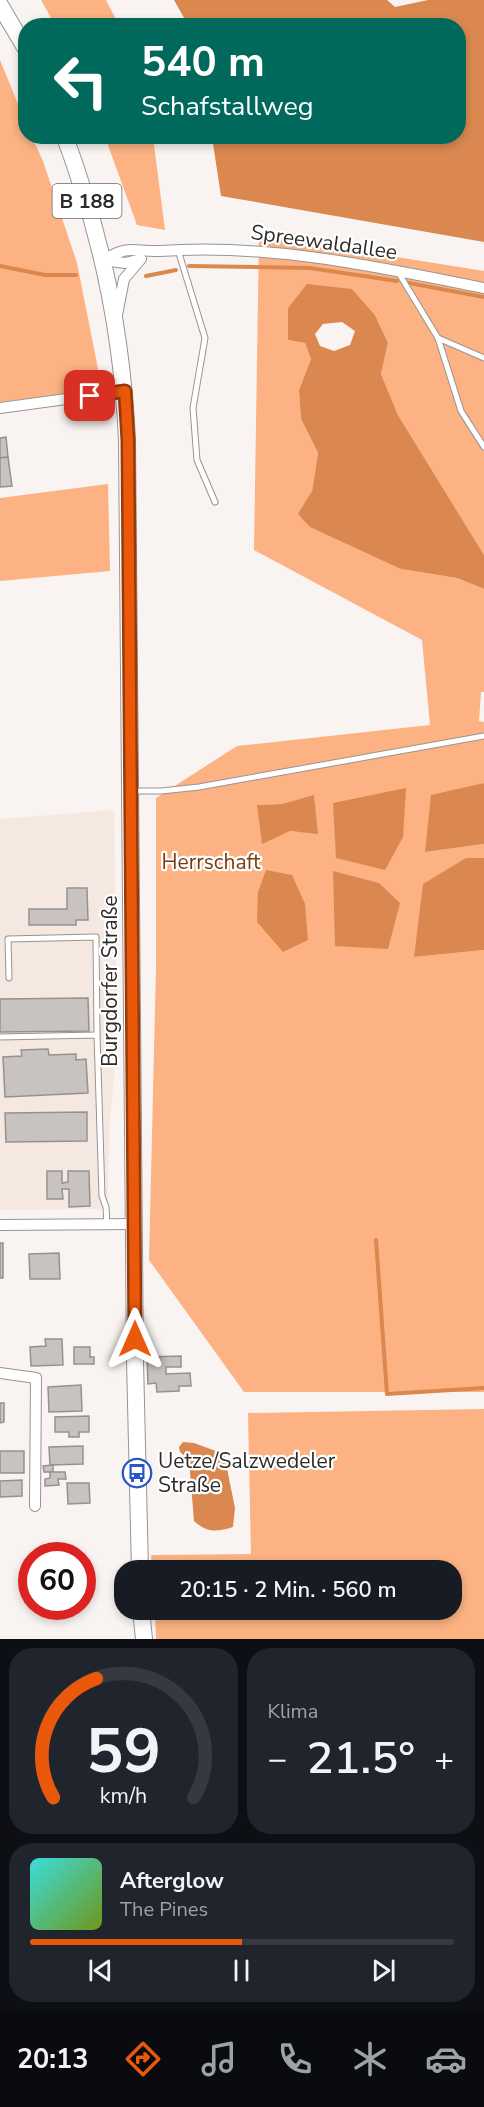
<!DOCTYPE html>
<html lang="de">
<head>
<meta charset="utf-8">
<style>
  :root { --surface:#171b24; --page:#20242c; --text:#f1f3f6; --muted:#9ea1a6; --line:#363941; --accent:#ea580c }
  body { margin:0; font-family:"Nunito Sans",sans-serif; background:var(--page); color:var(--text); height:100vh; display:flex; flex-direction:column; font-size:22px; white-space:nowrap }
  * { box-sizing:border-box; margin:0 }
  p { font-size:20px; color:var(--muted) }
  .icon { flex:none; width:33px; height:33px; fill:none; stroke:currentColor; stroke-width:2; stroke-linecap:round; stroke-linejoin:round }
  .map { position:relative; height:1639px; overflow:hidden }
  .details { display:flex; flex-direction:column; gap:9px; padding:9px; background:#0d0f14; flex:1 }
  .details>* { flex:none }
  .hud { position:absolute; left:18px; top:18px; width:448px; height:126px; border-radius:24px; box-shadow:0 3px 9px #0003; background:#00695c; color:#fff; overflow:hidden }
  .speed { position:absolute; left:18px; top:1542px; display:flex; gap:12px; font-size:30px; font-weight:700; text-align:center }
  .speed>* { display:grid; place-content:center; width:78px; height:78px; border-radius:50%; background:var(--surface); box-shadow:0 3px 9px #0003; line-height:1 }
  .speed .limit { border:9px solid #d22; background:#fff; color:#111 }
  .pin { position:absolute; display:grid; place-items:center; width:51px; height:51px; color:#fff; margin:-26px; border-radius:12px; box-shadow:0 3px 9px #0006 }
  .me { position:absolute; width:66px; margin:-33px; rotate:0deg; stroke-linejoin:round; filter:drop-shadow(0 0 4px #0008) }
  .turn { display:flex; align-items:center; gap:21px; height:126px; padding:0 24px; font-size:27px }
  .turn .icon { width:78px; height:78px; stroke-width:2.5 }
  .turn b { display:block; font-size:42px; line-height:51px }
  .big { font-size:45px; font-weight:600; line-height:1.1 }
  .details .widget { flex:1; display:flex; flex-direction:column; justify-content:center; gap:9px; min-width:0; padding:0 21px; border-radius:24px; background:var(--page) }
  .details .dial { align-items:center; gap:0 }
  .dial svg { height:156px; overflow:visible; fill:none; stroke:var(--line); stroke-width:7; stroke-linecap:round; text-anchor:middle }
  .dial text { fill:var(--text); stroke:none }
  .song { display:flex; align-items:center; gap:18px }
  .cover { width:72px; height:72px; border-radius:9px; background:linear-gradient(135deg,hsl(180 70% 55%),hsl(80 70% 35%)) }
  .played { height:6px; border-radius:3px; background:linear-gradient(90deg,var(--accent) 50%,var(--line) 50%) }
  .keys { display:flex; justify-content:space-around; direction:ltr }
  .heat { display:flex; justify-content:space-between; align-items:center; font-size:33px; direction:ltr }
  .details .tiles { flex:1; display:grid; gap:9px; grid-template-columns:1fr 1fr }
  .widget:last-child { grid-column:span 2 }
  .trip { position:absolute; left:114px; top:1560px; width:348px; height:60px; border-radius:24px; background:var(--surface); box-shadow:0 3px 9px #0003; font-weight:600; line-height:60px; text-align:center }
  .dock { display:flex; height:96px; justify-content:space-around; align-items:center; background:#090b0e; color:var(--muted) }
  .dock .icon { width:42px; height:42px }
  .dock .current { color:var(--accent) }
  .dock b { font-size:27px; color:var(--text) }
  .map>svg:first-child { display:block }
  .built { fill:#f5e8e1 }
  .green { fill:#fcb282; fill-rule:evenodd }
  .water { fill:#da8850; fill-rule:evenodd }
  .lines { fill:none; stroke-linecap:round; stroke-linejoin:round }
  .stream { stroke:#da8850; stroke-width:4 }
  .building { fill:#c8c3c0; stroke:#96918f; stroke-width:1.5 }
  .lane-casing { stroke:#989491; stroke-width:7 }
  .street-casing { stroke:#989491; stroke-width:12 }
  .primary-casing { stroke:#989491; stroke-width:18 }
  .lane { stroke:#fff; stroke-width:5 }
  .street { stroke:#fff; stroke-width:10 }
  .primary { stroke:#fff; stroke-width:16 }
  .route-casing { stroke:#983908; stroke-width:15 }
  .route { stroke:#ea580c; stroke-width:10 }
  .labels { text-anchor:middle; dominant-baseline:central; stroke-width:4.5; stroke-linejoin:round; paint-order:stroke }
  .shield { fill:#fff; stroke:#6c6b6a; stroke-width:1.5 }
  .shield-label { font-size:20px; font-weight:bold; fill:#2d2b2a }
  .street-label { font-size:21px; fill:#2d2b2a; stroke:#fff }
  .park-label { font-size:21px; fill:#743e15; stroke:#fff }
  .poi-label { font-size:21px; fill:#2d2b2a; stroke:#fff; text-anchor:start }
</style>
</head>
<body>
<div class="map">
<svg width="484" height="1639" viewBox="0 0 484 1639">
  <rect width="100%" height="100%" fill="#f9f4f1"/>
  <polygon class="built" points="114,810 117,1043 110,1120 108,1199 100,1209 0,1210 0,819"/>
  <g class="green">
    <polygon points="41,0 106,0 119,25 55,25"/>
    <polygon points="0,60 25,121 26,136 32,137 43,161 77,263 102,389 0,402"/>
    <polygon points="105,137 153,137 165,230 137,225"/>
    <path d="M259,235L484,271V555L398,415L381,374L388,343L375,315L352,289L288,308V340L305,343L311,359L299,390L301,419L318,453L312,491L401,569L457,578L484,589V692H481L479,721L484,722V783L477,785L425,852L484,844V858H466L414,957L484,950V1392H244L149,1260L156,967V798L237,746L430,725L422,640L254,550ZM314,796L317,833L290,831L257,805L282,804Z"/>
    <polygon points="108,484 110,571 0,581 0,498"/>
    <polygon points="484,1409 484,1639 156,1639 155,1610 452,1610 452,1570 152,1570 151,1555 251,1554 248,1413"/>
  </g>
  <g class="water">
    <polygon points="174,0 387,0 395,7 428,0 484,0 484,242 221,196 212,137 459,136 459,26 188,25"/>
    <path d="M307,284L352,289L375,315L388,343L381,374L398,415L484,555V589L457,578L401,569L310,527L298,514L312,491L318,453L301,419L299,390L311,359L305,343L288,340V308ZM342,322L355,331L350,345L334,351L320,346L315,334L323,324Z"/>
    <polygon points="484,783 484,844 425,852 431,795"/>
    <polygon points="406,788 403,837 385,870 336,858 333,803"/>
    <polygon points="314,795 318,834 290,831 262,844 257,805 282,804"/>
    <polygon points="466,858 484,858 484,950 414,957 423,884"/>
    <polygon points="266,870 292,875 305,904 308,940 283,952 257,922 258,892"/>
    <polygon points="333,871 379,883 400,903 388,949 335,946"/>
    <path d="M183,1442L194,1443L224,1454L235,1508L233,1527C217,1532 207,1533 194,1521L189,1460L180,1452L179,1447Z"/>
  </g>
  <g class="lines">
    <g class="stream">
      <polyline points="0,266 45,275 76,275"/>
      <polyline points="189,266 310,268 397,281"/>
      <polyline points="146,276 176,270"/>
      <polyline points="409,283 484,297"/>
      <polyline points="376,1240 387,1394 484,1388"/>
    </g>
  </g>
  <g class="building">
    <polygon points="6,437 8,457 0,458 0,438"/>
    <polygon points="8,457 12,486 0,487 0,458"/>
    <polygon points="67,888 87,888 88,920 76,920 76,925 29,925 29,909 67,909"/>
    <polygon points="88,998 89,1031 0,1032 0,999"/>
    <polygon points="48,1049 49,1055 76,1054 76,1060 86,1059 88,1093 5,1097 3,1057 22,1056 21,1050"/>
    <polygon points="87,1112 87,1141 6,1142 5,1113"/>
    <polygon points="47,1171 62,1171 62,1183 68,1182 68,1171 89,1171 90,1206 69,1207 69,1189 62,1189 63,1199 47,1199"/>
    <rect x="0" y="1243" width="3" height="35"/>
    <polygon points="59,1253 60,1279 30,1279 29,1254"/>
    <polygon points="45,1339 62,1339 63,1365 31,1366 30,1347 46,1346"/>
    <polygon points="74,1347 90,1347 90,1357 94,1357 94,1364 74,1364"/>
    <polygon points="181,1356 181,1367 166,1367 166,1374 190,1373 191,1386 179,1386 179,1391 157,1392 156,1383 148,1384 147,1357"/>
    <polygon points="81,1385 82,1411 49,1412 48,1387"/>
    <polygon points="0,1403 4,1403 4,1422 0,1423"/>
    <polygon points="89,1416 89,1432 79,1432 79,1437 69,1437 69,1432 55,1432 55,1417"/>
    <polygon points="83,1446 83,1464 50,1465 49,1447"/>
    <rect x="0" y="1451" width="24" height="22"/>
    <polygon points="53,1465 53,1472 44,1472 43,1466"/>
    <polygon points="50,1472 65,1472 66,1479 58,1479 59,1485 45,1486 45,1479 50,1478"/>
    <polygon points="22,1480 22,1496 0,1497 0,1481"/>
    <polygon points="67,1483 89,1483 90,1503 68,1504"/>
  </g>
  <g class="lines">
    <g class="lane-casing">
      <g id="lane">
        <polyline points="178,250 205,338 193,408 197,460 215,502"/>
        <polyline points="398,272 438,338 461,411 484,447"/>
        <polyline points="438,338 484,358"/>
        <polyline points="133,791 161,791 199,787 484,736"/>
        <polyline points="9,978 8,939 96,937 97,1035"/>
        <polyline points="0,1037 97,1035 102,1196 106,1207 107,1225"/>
      </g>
    </g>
    <g class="street-casing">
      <g id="street">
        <path d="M103,260C130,244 133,252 160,251C269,243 378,267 484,288"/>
        <polyline points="103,260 125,263 141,259"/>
        <polyline points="117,315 124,279 140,260"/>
        <polyline points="0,408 125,391"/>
        <polyline points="0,1225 134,1224"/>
        <polyline points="0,1373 36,1378 35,1506"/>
      </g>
    </g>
    <g class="primary-casing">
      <g id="primary">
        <polyline points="0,5 26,49"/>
        <path d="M64,136C71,152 76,168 81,184C108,266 123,353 127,440L135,1361L140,1570"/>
        <polyline points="141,1610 144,1639"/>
      </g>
    </g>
    <use href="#lane" class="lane"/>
    <use href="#street" class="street"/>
    <use href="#primary" class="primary"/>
  </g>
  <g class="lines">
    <g class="route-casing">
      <polyline id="route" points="90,396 125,391 128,440 135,1339"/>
    </g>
    <use href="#route" class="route"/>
  </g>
  <defs>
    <g id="bus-ring" transform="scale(1.5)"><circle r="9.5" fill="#fff" stroke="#2857c5" stroke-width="1.5"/><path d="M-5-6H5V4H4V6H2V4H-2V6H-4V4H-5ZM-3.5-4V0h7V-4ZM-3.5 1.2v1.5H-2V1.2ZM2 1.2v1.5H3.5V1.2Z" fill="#2857c5"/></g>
  </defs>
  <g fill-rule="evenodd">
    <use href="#bus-ring" x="137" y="1473"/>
  </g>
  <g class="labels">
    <rect class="shield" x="52.5" y="184" width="69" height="34" rx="4.5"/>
    <g class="shield-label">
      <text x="87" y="201">B 188</text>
    </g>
    <g class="street-label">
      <text transform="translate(324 242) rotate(8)">Spreewaldallee</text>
      <text transform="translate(110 981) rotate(-90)">Burgdorfer Straße</text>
    </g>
    <g class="park-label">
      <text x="211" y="862">Herrschaft</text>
    </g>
    <g class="poi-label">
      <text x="158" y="1461">Uetze/Salzwedeler<tspan x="158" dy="24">Straße</tspan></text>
    </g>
  </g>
</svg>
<div class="speed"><div class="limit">60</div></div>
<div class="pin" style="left:90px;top:396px;background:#d93025"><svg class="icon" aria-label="arrive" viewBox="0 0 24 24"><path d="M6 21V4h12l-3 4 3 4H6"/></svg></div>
<svg class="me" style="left:135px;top:1339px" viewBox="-20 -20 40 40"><path d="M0-17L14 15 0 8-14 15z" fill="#ea580c" stroke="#fff" stroke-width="4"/></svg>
<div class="trip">20:15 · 2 Min. · 560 m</div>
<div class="hud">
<div class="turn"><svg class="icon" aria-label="left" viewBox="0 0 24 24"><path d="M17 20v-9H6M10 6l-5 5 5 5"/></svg><div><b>540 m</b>Schafstallweg</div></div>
</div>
</div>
<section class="details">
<div class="tiles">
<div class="widget dial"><svg viewBox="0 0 100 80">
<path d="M14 69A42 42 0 1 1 86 69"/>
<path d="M14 69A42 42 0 0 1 36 8" stroke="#ea580c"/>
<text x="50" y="56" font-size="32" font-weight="700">59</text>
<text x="50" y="72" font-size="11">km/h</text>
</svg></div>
<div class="widget"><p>Klima</p>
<div class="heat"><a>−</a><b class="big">21.5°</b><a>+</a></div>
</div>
<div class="widget">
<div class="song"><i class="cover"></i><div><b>Afterglow</b><p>The Pines</p></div></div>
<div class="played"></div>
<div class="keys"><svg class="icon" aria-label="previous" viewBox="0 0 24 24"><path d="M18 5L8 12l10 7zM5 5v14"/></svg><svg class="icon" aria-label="pause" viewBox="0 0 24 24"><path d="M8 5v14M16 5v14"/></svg><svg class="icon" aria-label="next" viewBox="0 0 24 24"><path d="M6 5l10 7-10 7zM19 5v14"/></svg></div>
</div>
</div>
</section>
<nav class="dock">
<b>20:13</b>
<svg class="icon current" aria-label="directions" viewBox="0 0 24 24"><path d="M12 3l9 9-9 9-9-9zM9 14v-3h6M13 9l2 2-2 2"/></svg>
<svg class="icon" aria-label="music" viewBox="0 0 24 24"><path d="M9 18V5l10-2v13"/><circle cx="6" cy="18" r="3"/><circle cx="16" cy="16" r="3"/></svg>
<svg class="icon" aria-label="phone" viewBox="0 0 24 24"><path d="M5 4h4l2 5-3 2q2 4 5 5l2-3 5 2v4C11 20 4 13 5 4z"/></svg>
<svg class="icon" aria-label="climate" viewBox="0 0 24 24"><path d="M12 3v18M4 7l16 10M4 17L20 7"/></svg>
<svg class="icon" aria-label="car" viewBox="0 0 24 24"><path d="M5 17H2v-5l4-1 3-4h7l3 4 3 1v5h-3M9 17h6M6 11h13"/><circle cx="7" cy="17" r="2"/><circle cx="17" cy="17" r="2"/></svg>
</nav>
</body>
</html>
